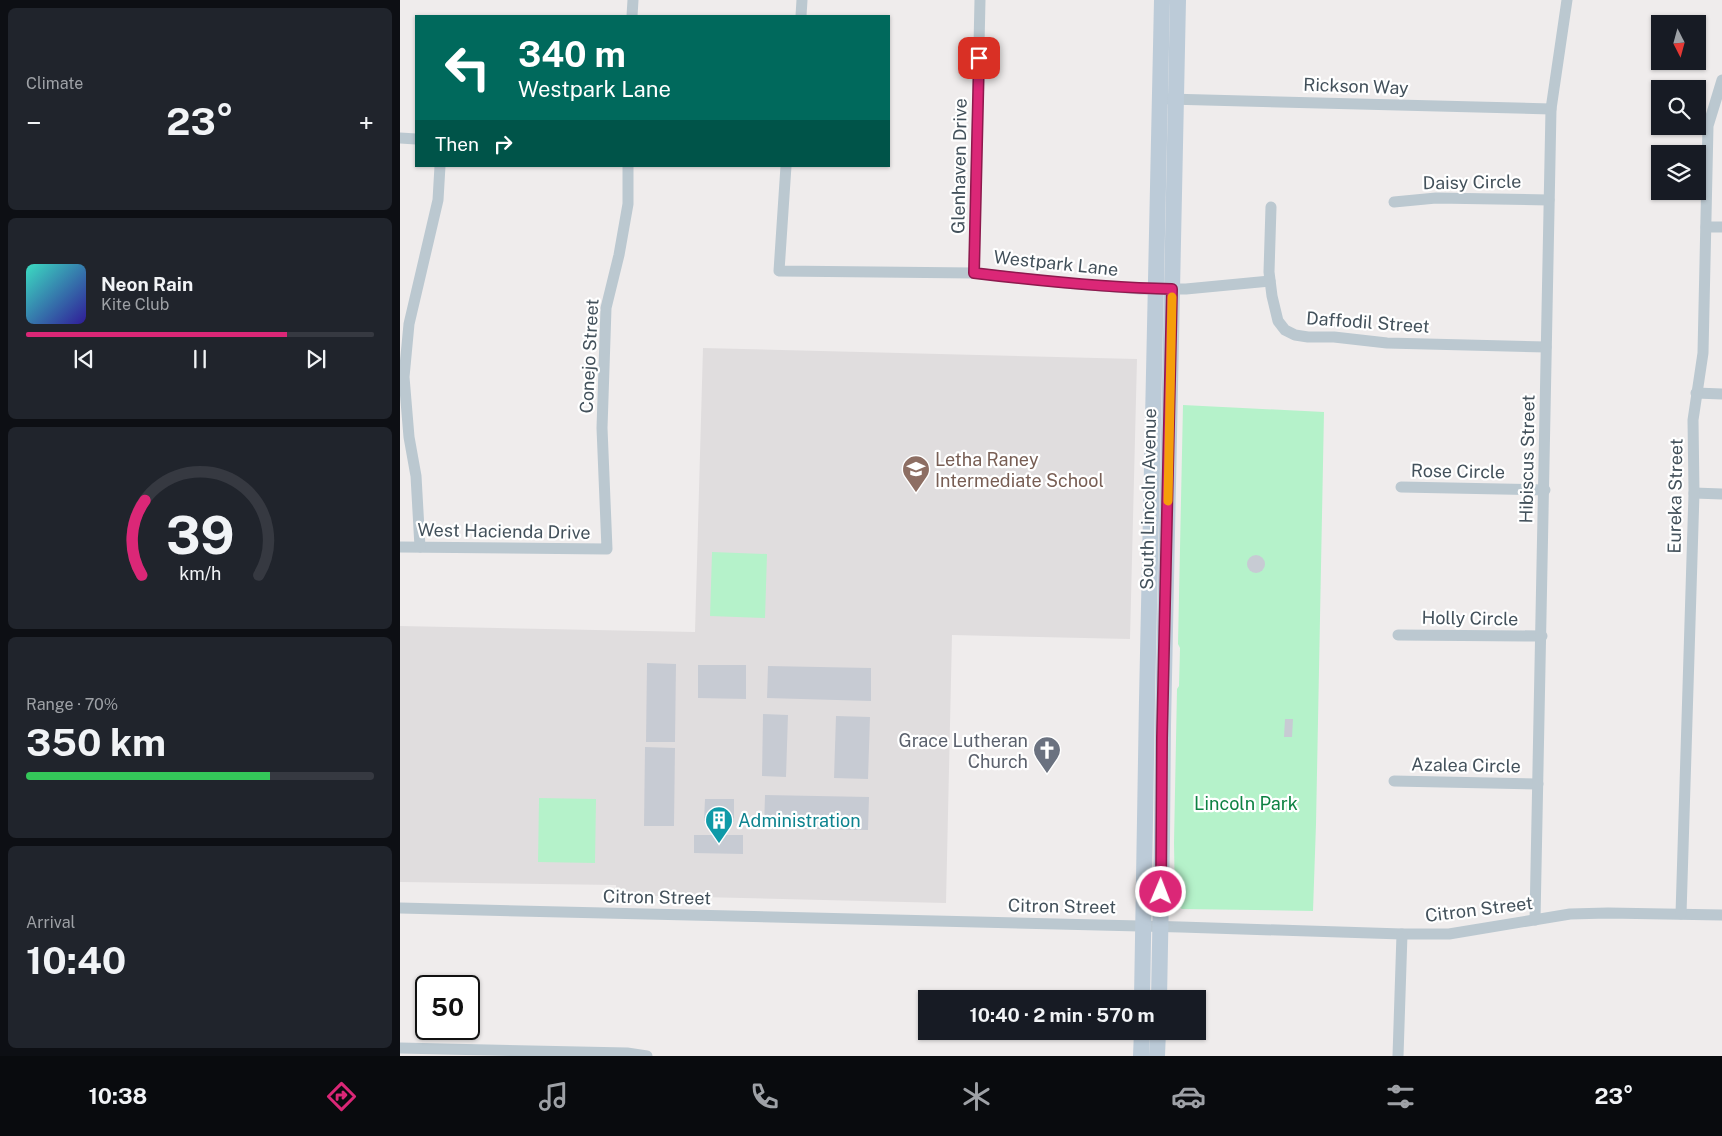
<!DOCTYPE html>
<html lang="en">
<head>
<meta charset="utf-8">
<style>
  :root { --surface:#171b24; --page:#20242c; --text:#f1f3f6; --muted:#9ea1a6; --line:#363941; --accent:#db2777 }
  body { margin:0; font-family:"Public Sans",sans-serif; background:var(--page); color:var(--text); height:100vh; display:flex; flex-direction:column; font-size:19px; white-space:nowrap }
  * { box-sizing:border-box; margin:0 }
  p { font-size:16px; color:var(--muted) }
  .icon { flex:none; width:28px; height:28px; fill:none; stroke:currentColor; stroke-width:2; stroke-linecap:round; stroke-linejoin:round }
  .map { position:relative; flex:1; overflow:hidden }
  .drawer { display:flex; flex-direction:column; gap:8px; padding:8px; background:#0d0f14; width:400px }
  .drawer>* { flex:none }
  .hud { position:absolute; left:15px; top:15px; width:475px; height:152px; border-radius:0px; box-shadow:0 1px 4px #0004; background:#00695c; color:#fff; overflow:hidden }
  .needle { width:32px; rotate:174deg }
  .buttons { position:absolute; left:1251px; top:15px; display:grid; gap:10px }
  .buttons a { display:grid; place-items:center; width:55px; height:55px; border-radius:0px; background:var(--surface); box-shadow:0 1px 4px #0004; font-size:25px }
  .speed { position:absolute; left:15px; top:975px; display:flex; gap:10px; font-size:25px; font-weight:700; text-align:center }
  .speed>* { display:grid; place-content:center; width:65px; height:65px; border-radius:50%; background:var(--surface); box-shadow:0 1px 4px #0004; line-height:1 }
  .speed .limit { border:2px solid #111; border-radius:8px; background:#fff; color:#111 }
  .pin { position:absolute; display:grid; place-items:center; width:42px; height:42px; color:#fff; margin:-21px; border-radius:10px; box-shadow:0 2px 8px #0006 }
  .me { position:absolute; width:55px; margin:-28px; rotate:1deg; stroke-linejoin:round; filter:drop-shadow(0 0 4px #0008) }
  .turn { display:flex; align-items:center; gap:18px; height:105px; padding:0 20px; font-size:22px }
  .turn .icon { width:65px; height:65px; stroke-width:2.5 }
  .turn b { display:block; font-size:35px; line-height:42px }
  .then { display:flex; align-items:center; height:48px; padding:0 20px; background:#0003; gap:10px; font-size:19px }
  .big { font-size:38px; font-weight:700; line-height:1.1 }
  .drawer .widget { flex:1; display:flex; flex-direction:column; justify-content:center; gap:8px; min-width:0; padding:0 18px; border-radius:8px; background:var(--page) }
  .drawer .dial { align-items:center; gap:0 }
  .dial svg { height:130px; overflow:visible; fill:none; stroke:var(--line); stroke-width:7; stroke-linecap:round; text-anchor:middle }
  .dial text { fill:var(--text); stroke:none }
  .song { display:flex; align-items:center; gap:15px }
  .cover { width:60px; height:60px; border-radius:8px; background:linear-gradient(135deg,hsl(170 70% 55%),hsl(250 70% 35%)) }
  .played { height:5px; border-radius:2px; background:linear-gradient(90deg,var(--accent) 75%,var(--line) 75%) }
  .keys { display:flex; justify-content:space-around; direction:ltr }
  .heat { display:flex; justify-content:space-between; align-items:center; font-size:28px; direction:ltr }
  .charge { height:8px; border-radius:4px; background:linear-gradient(90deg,#34c759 70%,var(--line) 0) }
  .trip { position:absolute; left:518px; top:990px; width:288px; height:50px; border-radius:0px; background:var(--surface); box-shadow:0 1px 4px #0004; font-weight:700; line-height:50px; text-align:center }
  .dock { display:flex; height:80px; justify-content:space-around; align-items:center; background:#090b0e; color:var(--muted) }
  .dock .icon { width:35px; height:35px }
  .dock .on { color:var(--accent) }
  .dock b { font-size:22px; color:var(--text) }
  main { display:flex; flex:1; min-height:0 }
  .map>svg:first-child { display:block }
  .education { fill:#e0ddde }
  .green { fill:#b5f2ca }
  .building { fill:#c7cbd3 }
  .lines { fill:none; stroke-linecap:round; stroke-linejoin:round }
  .minor { stroke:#bbc8d0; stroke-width:11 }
  .secondary { stroke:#bccbd8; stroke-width:16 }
  .route-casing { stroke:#8e194d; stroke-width:12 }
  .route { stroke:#db2777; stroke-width:9 }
  .slow { stroke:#f59e0b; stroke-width:9 }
  .labels { text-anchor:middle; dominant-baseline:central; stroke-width:4.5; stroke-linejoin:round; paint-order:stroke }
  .street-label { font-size:18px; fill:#43515b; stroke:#fff }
  .education-label { font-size:18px; fill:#785e54; stroke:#fff; text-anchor:start }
  .worship-label { font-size:18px; fill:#5b616d; stroke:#fff; text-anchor:end }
  .park-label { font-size:18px; fill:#0e8243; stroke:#fff }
  .culture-label { font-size:18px; fill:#0d838f; stroke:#fff; text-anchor:start }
</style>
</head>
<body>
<main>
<section class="drawer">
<div class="widget"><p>Climate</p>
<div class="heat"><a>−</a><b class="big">23°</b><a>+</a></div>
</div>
<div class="widget">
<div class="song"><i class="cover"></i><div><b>Neon Rain</b><p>Kite Club</p></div></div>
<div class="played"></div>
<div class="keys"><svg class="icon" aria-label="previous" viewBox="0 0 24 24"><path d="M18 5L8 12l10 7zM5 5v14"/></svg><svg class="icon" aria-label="pause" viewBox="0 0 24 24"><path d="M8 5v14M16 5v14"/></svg><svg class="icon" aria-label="next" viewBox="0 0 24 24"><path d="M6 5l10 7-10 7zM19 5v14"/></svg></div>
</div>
<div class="widget dial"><svg viewBox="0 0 100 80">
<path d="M14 69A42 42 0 1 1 86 69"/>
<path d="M14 69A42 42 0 0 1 16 23" stroke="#db2777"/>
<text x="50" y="56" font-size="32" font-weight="700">39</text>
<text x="50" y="72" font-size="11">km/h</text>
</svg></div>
<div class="widget"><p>Range · 70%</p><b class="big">350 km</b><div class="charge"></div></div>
<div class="widget"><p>Arrival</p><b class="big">10:40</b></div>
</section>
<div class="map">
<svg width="1322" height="1056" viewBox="0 0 1322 1056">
  <rect width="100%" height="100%" fill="#efecec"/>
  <polygon class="education" points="303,348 737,359 730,639 552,635 546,903 216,895 216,885 0,882 0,626 295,632"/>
  <g class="green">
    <polygon points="783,405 924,412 916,824 913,911 782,909 775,904 774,843 777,689 779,686 780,648 778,644"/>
    <polygon points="312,552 367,554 365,618 310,616"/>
    <polygon points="139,798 196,799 195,863 138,862"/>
  </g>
  <g class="building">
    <circle cx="856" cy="564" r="9"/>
    <polygon points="247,663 276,664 275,742 246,742"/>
    <polygon points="298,665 346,665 346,699 298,698"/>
    <polygon points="368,666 471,668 471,701 367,698"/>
    <polygon points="363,714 388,715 386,777 362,776"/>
    <polygon points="436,716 470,717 468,779 434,778"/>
    <polygon points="885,719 893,719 892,737 884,737"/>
    <polygon points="245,747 275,748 274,826 244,826"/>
    <polygon points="365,795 469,797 468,830 364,828"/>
    <polygon points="305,799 334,799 334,822 304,821"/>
    <polygon points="294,835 343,835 343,854 294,853"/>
  </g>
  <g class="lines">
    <g class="minor">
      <polyline points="232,16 233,0"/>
      <polyline points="401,16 402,0"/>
      <polyline points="768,99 1151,109"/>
      <polyline points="0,138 16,139"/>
      <polyline points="386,166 379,271 574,273 666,283 740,289 786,289 870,281"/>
      <polyline points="994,202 1036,198 1149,200"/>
      <polyline points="871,207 869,272 872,296 878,321 885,330 895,335 908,337 934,337 987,343 1146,347"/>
      <polyline points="1306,227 1322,227"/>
      <polyline points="574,273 580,0"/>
      <polyline points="1296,393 1322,394"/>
      <polyline points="1001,487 1145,490"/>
      <polyline points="1294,493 1322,494"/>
      <polyline points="0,547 207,549 202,428 206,308 219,255 228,204 228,166"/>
      <polyline points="20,547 16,476 9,437 4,377 9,324 38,200 40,166"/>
      <polyline points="998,635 1142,636"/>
      <polyline points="994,781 1138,784"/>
      <polyline points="0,908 781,927 1002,934 1049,934 1170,914 1208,913 1322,915"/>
      <polyline points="1281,914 1294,493 1293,420 1303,353 1308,126 1322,80"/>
      <polyline points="1135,920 1151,109 1167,0"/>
      <polyline points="0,1048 227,1053 247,1056"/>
      <polyline points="998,1056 1002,934"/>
    </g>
    <g class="secondary">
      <polyline points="742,999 747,700 762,0"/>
      <polyline points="759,999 762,839 763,726 778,0"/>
      <polyline points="741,1056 742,1031"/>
      <polyline points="757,1056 758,1031"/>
    </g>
  </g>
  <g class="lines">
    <g class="route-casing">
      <path id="route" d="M579,58L574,273C640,281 706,288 772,289L762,738L761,892"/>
    </g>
    <use href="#route" class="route"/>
    <polyline class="slow" points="768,501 772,297"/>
  </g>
  <defs>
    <g id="school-pin" transform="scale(1.4375)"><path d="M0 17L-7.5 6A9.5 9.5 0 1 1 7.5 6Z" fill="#8d6e63" stroke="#fff"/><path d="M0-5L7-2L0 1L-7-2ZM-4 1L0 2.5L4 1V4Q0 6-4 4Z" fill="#fff"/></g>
    <g id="church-pin" transform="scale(1.4375)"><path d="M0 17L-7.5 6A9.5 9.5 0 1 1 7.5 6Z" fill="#6b7280" stroke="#fff"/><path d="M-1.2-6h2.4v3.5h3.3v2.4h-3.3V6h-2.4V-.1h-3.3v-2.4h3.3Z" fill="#fff"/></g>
    <g id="building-pin" transform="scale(1.4375)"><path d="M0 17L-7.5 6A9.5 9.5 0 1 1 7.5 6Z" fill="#0f9aa8" stroke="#fff"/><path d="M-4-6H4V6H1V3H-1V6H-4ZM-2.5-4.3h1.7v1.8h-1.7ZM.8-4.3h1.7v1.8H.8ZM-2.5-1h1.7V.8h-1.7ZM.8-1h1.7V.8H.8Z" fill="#fff"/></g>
  </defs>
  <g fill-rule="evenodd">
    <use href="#school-pin" x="516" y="469"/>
    <use href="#church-pin" x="647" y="750"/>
    <use href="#building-pin" x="319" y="820"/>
  </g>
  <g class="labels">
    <g class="street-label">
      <text transform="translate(956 86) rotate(2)">Rickson Way</text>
      <text transform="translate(559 166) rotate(-89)">Glenhaven Drive</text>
      <text transform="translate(1072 182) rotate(-1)">Daisy Circle</text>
      <text transform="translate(656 263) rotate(6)">Westpark Lane</text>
      <text transform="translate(968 322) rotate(4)">Daffodil Street</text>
      <text transform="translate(189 356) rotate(-87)">Conejo Street</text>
      <text transform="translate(1127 459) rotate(-89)">Hibiscus Street</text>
      <text transform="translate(1058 471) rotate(1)">Rose Circle</text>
      <text transform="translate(1275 496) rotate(-89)">Eureka Street</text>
      <text transform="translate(748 499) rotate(-89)">South Lincoln Avenue</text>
      <text transform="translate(104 531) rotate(1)">West Hacienda Drive</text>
      <text transform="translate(1070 618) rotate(1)">Holly Circle</text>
      <text transform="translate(1066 765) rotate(1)">Azalea Circle</text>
      <text transform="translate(257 897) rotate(1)">Citron Street</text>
      <text transform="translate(662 906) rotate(1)">Citron Street</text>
      <text transform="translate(1079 909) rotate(-7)">Citron Street</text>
    </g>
    <g class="education-label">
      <text x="535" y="459">Letha Raney<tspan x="535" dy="21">Intermediate School</tspan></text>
    </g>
    <g class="worship-label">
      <text x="628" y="740">Grace Lutheran<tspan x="628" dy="21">Church</tspan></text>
    </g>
    <g class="park-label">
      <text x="846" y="803">Lincoln Park</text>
    </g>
    <g class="culture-label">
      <text x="338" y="820">Administration</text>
    </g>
  </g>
</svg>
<div class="buttons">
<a><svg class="needle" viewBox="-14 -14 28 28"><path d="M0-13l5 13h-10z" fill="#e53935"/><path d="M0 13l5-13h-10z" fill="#9ea1a6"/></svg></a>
<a><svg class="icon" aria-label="search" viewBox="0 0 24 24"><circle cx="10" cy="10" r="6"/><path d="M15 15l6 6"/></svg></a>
<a><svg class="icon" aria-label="layers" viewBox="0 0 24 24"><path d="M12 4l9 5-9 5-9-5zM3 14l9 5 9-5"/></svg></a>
</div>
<div class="speed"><div class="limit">50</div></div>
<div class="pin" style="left:579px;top:58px;background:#d93025"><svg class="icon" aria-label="arrive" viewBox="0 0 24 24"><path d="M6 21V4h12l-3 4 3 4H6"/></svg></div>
<svg class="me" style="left:761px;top:892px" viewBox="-20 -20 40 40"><circle r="17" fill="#db2777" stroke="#fff" stroke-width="3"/><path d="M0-11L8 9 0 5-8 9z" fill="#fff"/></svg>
<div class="trip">10:40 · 2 min · 570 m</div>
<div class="hud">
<div class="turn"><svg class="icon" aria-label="left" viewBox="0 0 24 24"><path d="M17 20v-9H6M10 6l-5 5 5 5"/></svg><div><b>340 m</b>Westpark Lane</div></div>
<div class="then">Then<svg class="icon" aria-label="right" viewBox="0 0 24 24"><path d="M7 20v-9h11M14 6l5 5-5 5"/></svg></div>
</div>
</div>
</main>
<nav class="dock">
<b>10:38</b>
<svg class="icon on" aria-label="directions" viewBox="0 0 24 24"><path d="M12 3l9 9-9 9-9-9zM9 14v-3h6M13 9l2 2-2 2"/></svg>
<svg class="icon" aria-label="music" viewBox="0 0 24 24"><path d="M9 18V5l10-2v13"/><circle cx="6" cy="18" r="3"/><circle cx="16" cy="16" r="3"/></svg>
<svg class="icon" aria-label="phone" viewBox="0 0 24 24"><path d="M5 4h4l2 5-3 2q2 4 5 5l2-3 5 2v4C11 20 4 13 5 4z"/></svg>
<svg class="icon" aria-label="climate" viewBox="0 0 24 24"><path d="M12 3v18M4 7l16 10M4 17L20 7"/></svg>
<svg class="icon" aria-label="car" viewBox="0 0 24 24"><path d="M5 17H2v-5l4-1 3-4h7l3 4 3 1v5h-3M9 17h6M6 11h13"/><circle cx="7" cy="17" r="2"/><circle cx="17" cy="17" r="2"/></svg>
<svg class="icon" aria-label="filters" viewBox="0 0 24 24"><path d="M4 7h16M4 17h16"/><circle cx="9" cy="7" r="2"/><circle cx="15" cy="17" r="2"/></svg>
<b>23°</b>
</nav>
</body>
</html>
